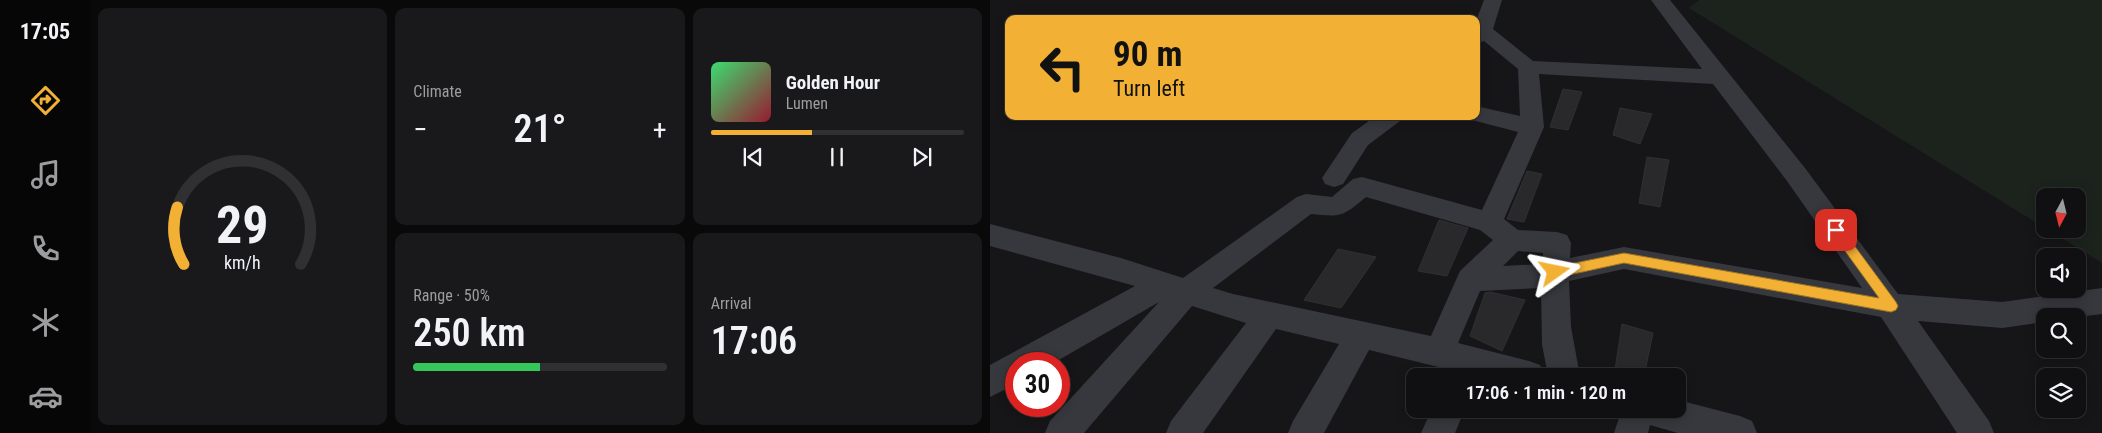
<!DOCTYPE html>
<html lang="en">
<head>
<meta charset="utf-8">
<style>
  :root { --surface:#101012; --page:#19191b; --text:#f1f3f6; --muted:#9c9d9f; --line:#303032; --accent:#f2b134 }
  body { margin:0; font-family:"Roboto Condensed",sans-serif; background:var(--page); color:var(--text); height:100vh; display:flex; flex-direction:column; font-size:19px; white-space:nowrap }
  * { box-sizing:border-box; margin:0 }
  p { font-size:16px; color:var(--muted) }
  .icon { flex:none; width:28px; height:28px; fill:none; stroke:currentColor; stroke-width:2; stroke-linecap:round; stroke-linejoin:round }
  .map { position:relative; flex:1; overflow:hidden }
  .side { display:flex; flex-direction:column; gap:8px; padding:8px; background:#09090a; width:900px }
  .side>* { flex:none }
  .hud { position:absolute; left:15px; top:15px; width:475px; height:105px; border-radius:10px; box-shadow:0 2px 12px #0003,0 0 0 1px var(--line); background:#f2b134; color:#111; overflow:hidden }
  .needle { width:32px; rotate:187deg }
  .tools { position:absolute; left:1046px; top:188px; display:grid; gap:10px }
  .tools a { display:grid; place-items:center; width:50px; height:50px; border-radius:10px; background:var(--surface); box-shadow:0 2px 12px #0003,0 0 0 1px var(--line); font-size:25px }
  .speed { position:absolute; left:15px; top:352px; display:flex; gap:10px; font-size:25px; font-weight:700; text-align:center }
  .speed>* { display:grid; place-content:center; width:65px; height:65px; border-radius:50%; background:var(--surface); box-shadow:0 2px 12px #0003,0 0 0 1px var(--line); line-height:1 }
  .speed .limit { border:8px solid #d22; background:#fff; color:#111 }
  .pin { position:absolute; display:grid; place-items:center; width:42px; height:42px; color:#fff; margin:-21px; border-radius:10px; box-shadow:0 2px 8px #0006 }
  .me { position:absolute; width:55px; margin:-28px; rotate:78deg; stroke-linejoin:round; filter:drop-shadow(0 0 4px #0008) }
  .turn { display:flex; align-items:center; gap:18px; height:105px; padding:0 25px; font-size:22px }
  .turn .icon { width:65px; height:65px; stroke-width:2.5 }
  .turn b { display:block; font-size:35px; line-height:42px }
  .big { font-size:38px; font-weight:600; line-height:1.1 }
  .side .card { flex:1; display:flex; flex-direction:column; justify-content:center; gap:8px; min-width:0; padding:0 18px; border-radius:10px; background:var(--page) }
  .side .dial { align-items:center; gap:0 }
  .dial svg { height:130px; overflow:visible; fill:none; stroke:var(--line); stroke-width:7; stroke-linecap:round; text-anchor:middle }
  .dial text { fill:var(--text); stroke:none }
  .song { display:flex; align-items:center; gap:15px }
  .cover { width:60px; height:60px; border-radius:8px; background:linear-gradient(135deg,hsl(140 70% 55%),hsl(350 70% 35%)) }
  .played { height:5px; border-radius:2px; background:linear-gradient(90deg,var(--accent) 40%,var(--line) 40%) }
  .keys { display:flex; justify-content:space-around; direction:ltr }
  .heat { display:flex; justify-content:space-between; align-items:center; font-size:28px; direction:ltr }
  .charge { height:8px; border-radius:4px; background:linear-gradient(90deg,#34c759 50%,var(--line) 0) }
  .side .tiles { flex:1; display:grid; gap:8px; grid-template-columns:repeat(3,1fr) }
  .card:first-child { grid-row:span 2 }
  .trip { position:absolute; left:416px; top:368px; width:280px; height:50px; border-radius:10px; background:var(--surface); box-shadow:0 2px 12px #0003,0 0 0 1px var(--line); font-weight:600; line-height:50px; text-align:center }
  main { display:flex; flex:1; min-height:0 }
  .tabs { display:flex; flex-direction:column; width:90px; justify-content:space-around; align-items:center; background:#060607; color:var(--muted) }
  .tabs .icon { width:35px; height:35px }
  .tabs .on { color:var(--accent) }
  .tabs b { font-size:22px; color:var(--text) }
  .map>svg:first-child { display:block }
  .green { fill:#1c231d }
  .building { fill:#29292c; stroke:#303034 }
  .lines { fill:none; stroke-linecap:round; stroke-linejoin:round }
  .minor { fill:#37383d; fill-rule:evenodd }
  .route { fill:#f2b134; stroke:#9d7322 }
</style>
</head>
<body>
<main>
<nav class="tabs">
<b>17:05</b>
<svg class="icon on" aria-label="directions" viewBox="0 0 24 24"><path d="M12 3l9 9-9 9-9-9zM9 14v-3h6M13 9l2 2-2 2"/></svg>
<svg class="icon" aria-label="music" viewBox="0 0 24 24"><path d="M9 18V5l10-2v13"/><circle cx="6" cy="18" r="3"/><circle cx="16" cy="16" r="3"/></svg>
<svg class="icon" aria-label="phone" viewBox="0 0 24 24"><path d="M5 4h4l2 5-3 2q2 4 5 5l2-3 5 2v4C11 20 4 13 5 4z"/></svg>
<svg class="icon" aria-label="climate" viewBox="0 0 24 24"><path d="M12 3v18M4 7l16 10M4 17L20 7"/></svg>
<svg class="icon" aria-label="car" viewBox="0 0 24 24"><path d="M5 17H2v-5l4-1 3-4h7l3 4 3 1v5h-3M9 17h6M6 11h13"/><circle cx="7" cy="17" r="2"/><circle cx="17" cy="17" r="2"/></svg>
</nav>
<section class="side">
<div class="tiles">
<div class="card dial"><svg viewBox="0 0 100 80">
<path d="M14 69A42 42 0 1 1 86 69"/>
<path d="M14 69A42 42 0 0 1 10 34" stroke="#f2b134"/>
<text x="50" y="56" font-size="32" font-weight="700">29</text>
<text x="50" y="72" font-size="11">km/h</text>
</svg></div>
<div class="card"><p>Climate</p>
<div class="heat"><a>−</a><b class="big">21°</b><a>+</a></div>
</div>
<div class="card">
<div class="song"><i class="cover"></i><div><b>Golden Hour</b><p>Lumen</p></div></div>
<div class="played"></div>
<div class="keys"><svg class="icon" aria-label="previous" viewBox="0 0 24 24"><path d="M18 5L8 12l10 7zM5 5v14"/></svg><svg class="icon" aria-label="pause" viewBox="0 0 24 24"><path d="M8 5v14M16 5v14"/></svg><svg class="icon" aria-label="next" viewBox="0 0 24 24"><path d="M6 5l10 7-10 7zM19 5v14"/></svg></div>
</div>
<div class="card"><p>Range · 50%</p><b class="big">250 km</b><div class="charge"></div></div>
<div class="card"><p>Arrival</p><b class="big">17:06</b></div>
</div>
</section>
<div class="map">
<svg width="1112" height="433" viewBox="0 0 1112 433">
  <rect width="100%" height="100%" fill="#161618"/>
  <polygon class="green" points="709,0 1112,0 1112,263 1057,229 1088,229 1088,196 1055,196 1055,228 699,8"/>
  <g class="building">
    <polygon points="573,89 592,92 578,130 560,127"/>
    <polygon points="630,108 662,114 650,144 623,135"/>
    <polygon points="657,157 679,160 670,207 649,203"/>
    <polygon points="537,171 552,174 534,222 517,219"/>
    <polygon points="449,220 478,228 457,276 428,271"/>
    <polygon points="348,249 386,257 351,308 314,300"/>
    <polygon points="500,292 535,300 512,351 480,336 495,293"/>
    <polygon points="632,324 663,333 654,376 624,376"/>
  </g>
  <g class="lines">
    <g class="minor">
      <path d="M494,0H512L503,29L543,61L712,69L661,0H680L815,168L908,294L1012,302L1112,288V314L1088,317L1055,316V322L1012,328L928,321L999,421L1004,433H967L891,317L634,269L579,281L581,327L590,376H558L552,344L551,288L490,291L468,343L539,361L550,365L555,376H485L379,350L334,433H298L303,421L349,344L286,329L213,433H176L181,421L256,323L202,306L94,433H55L60,421L169,302L62,364H26V384L0,397V365L145,286L0,246V224L131,258L193,278L307,197L316,194L342,197L363,179L372,177L492,210L528,132L482,120L477,116H486V106L530,116L528,69L494,41L486,44V21ZM549,74L723,84L797,181L872,288L634,247L580,258L581,243L577,235L567,232L528,230L514,219L554,127ZM376,197L490,230L503,240L470,271L441,336L243,294L223,288L321,214C352,217 352,217 376,197ZM528,251L553,253L552,264L513,266Z"/>
      <polygon points="386,116 413,116 410,121 378,145 353,184 344,187 335,184 332,178 362,133"/>
      <polygon points="688,400 750,416 762,421 767,433 688,433 660,425 658,433 624,433 632,409 688,409"/>
      <polygon points="442,409 475,409 465,433 431,433"/>
    </g>
  </g>
  <polygon class="route" points="846,225 850,226 906,302 908,306 906,310 901,312 634,263 565,278 560,276 559,272 560,269 565,267 634,253 889,298 842,233 840,230"/>
</svg>
<div class="tools">
<a><svg class="needle" viewBox="-14 -14 28 28"><path d="M0-13l5 13h-10z" fill="#e53935"/><path d="M0 13l5-13h-10z" fill="#9c9d9f"/></svg></a>
<a><svg class="icon" aria-label="sound" viewBox="0 0 24 24"><path d="M4 9h4l5-4v14l-5-4H4zM17 9q2 3 0 6"/></svg></a>
<a><svg class="icon" aria-label="search" viewBox="0 0 24 24"><circle cx="10" cy="10" r="6"/><path d="M15 15l6 6"/></svg></a>
<a><svg class="icon" aria-label="layers" viewBox="0 0 24 24"><path d="M12 4l9 5-9 5-9-5zM3 14l9 5 9-5"/></svg></a>
</div>
<div class="speed"><div class="limit">30</div></div>
<div class="pin" style="left:846px;top:230px;background:#d93025"><svg class="icon" aria-label="arrive" viewBox="0 0 24 24"><path d="M6 21V4h12l-3 4 3 4H6"/></svg></div>
<svg class="me" style="left:565px;top:272px" viewBox="-20 -20 40 40"><path d="M0-17L14 15 0 8-14 15z" fill="#f2b134" stroke="#fff" stroke-width="4"/></svg>
<div class="trip">17:06 · 1 min · 120 m</div>
<div class="hud">
<div class="turn"><svg class="icon" aria-label="left" viewBox="0 0 24 24"><path d="M17 20v-9H6M10 6l-5 5 5 5"/></svg><div><b>90 m</b>Turn left</div></div>
</div>
</div>
</main>
</body>
</html>
